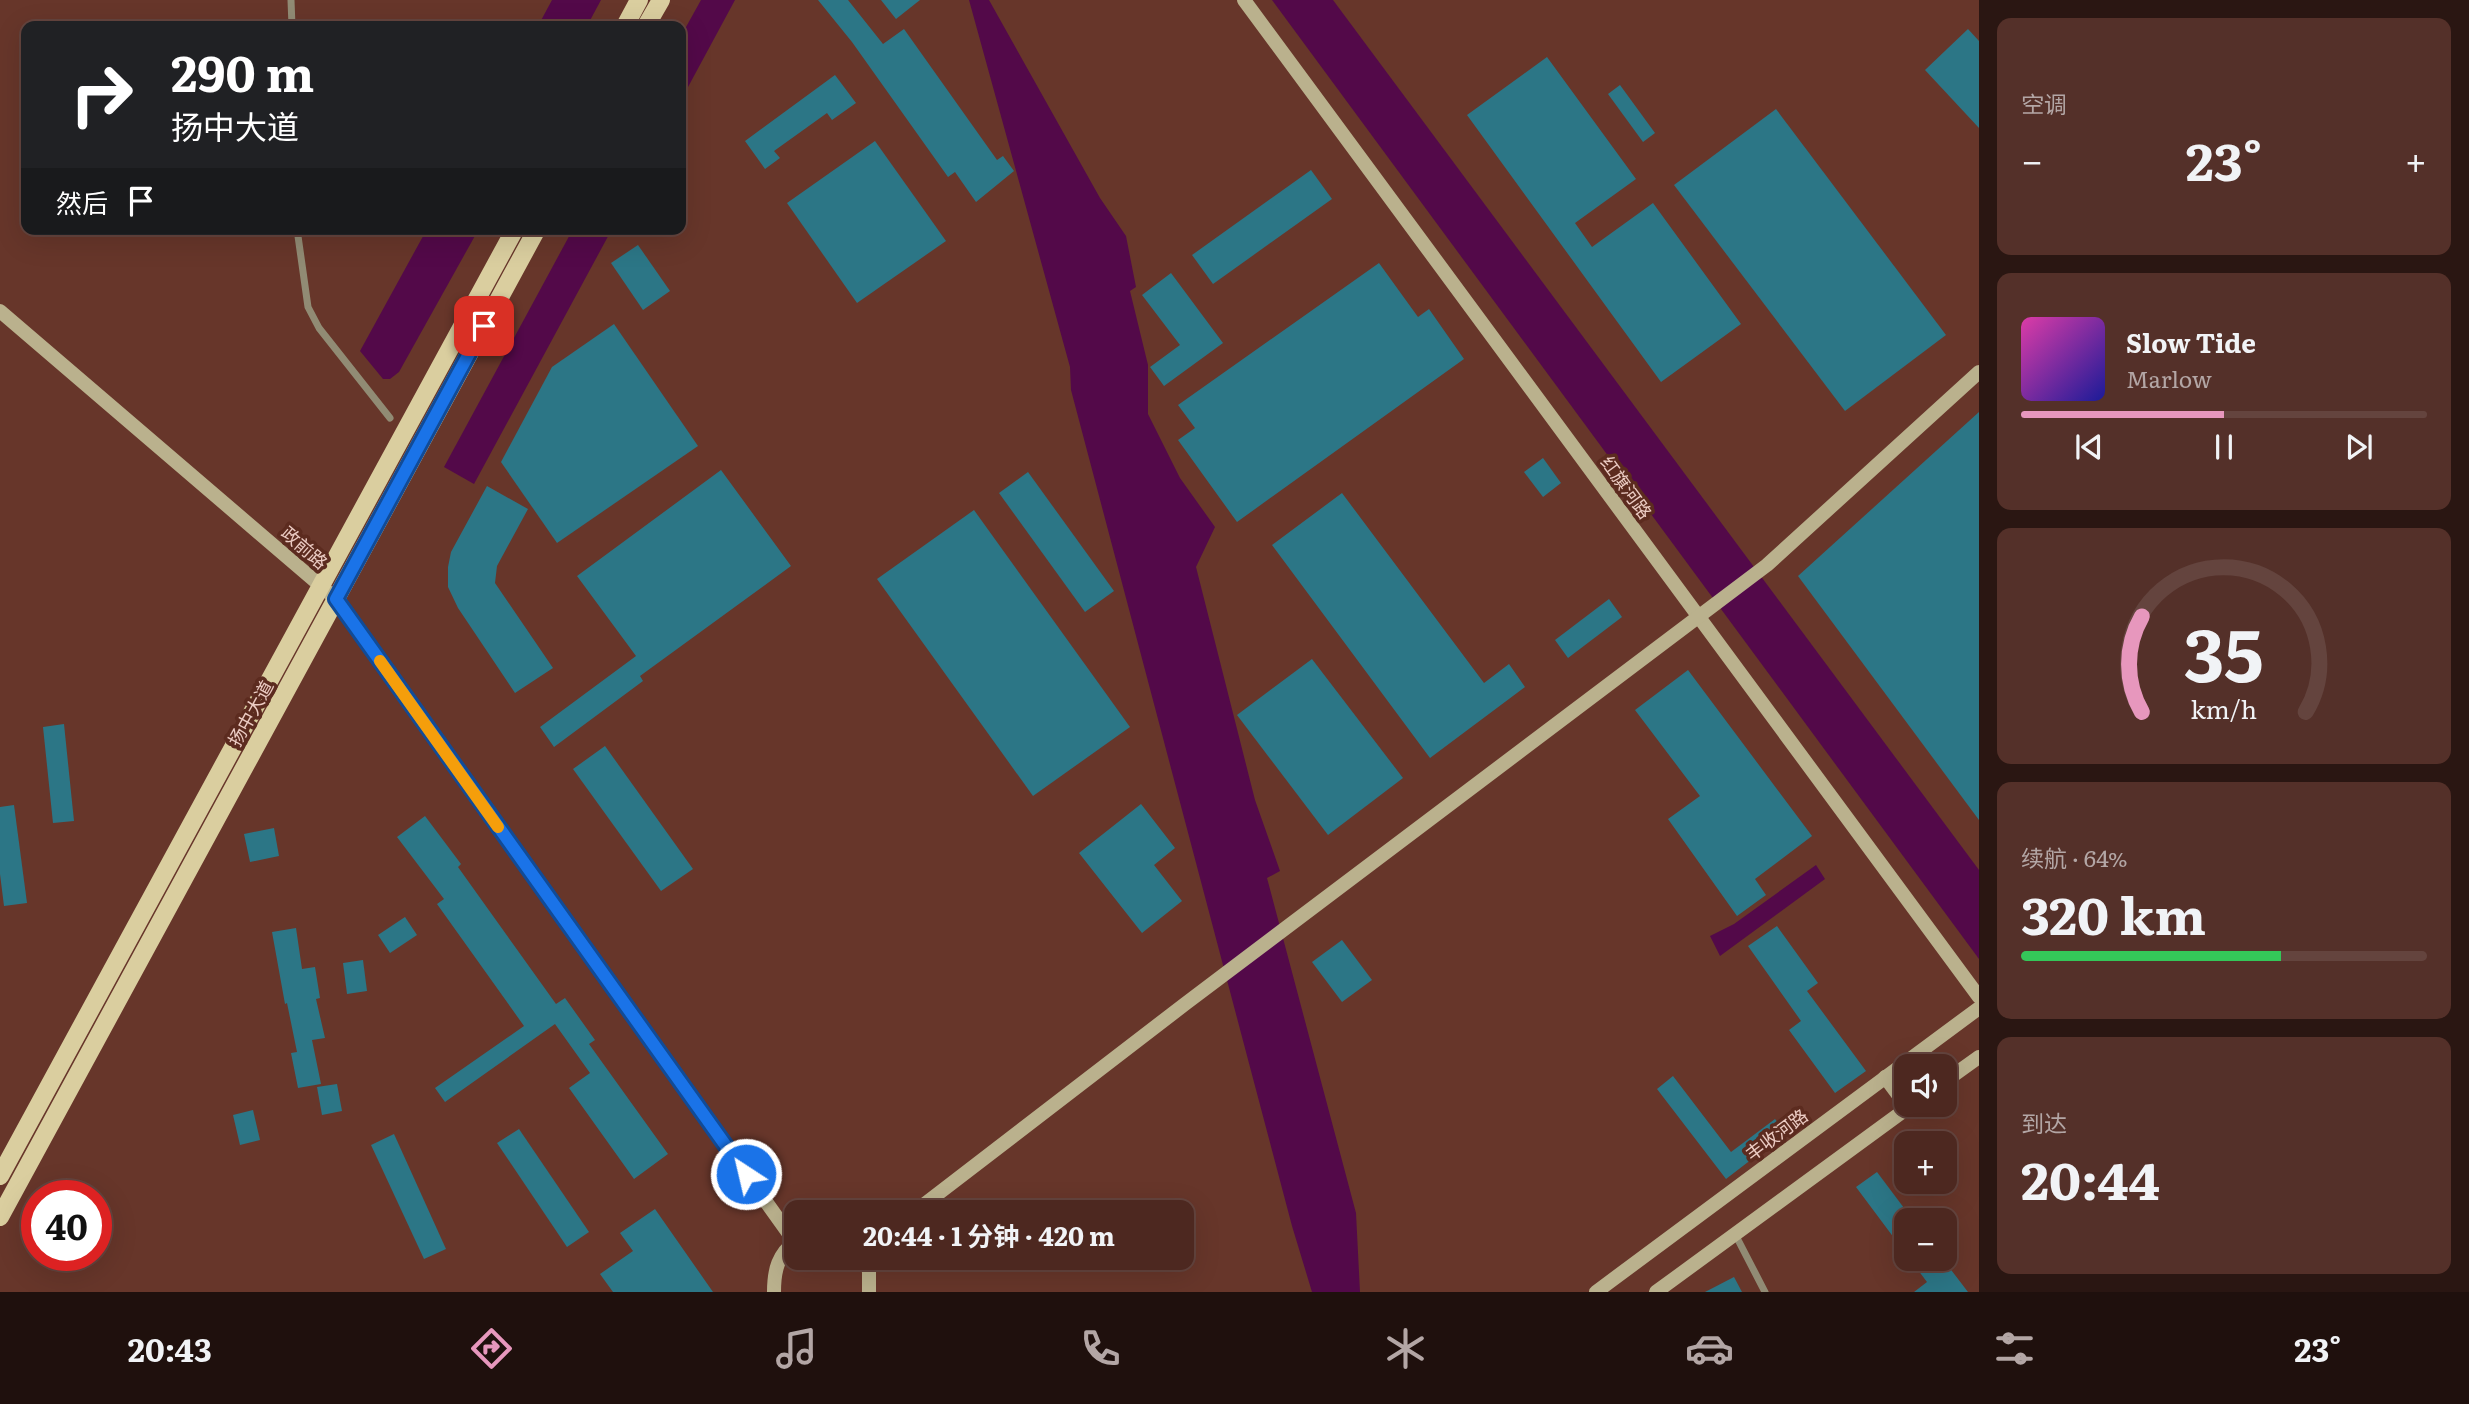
<!DOCTYPE html>
<html lang="zh">
<head>
<meta charset="utf-8">
<style>
  :root { --surface:#4d2820; --page:#543029; --text:#f1f3f6; --muted:#b3a6a5; --line:#64443e; --accent:#e797bd }
  body { margin:0; font-family:Literata,"Noto Sans SC",serif; background:var(--page); color:var(--text); height:100vh; display:flex; flex-direction:column; font-size:26px; white-space:nowrap }
  * { box-sizing:border-box; margin:0 }
  p { font-size:23px; color:var(--muted) }
  .icon { flex:none; width:38px; height:38px; fill:none; stroke:currentColor; stroke-width:2; stroke-linecap:round; stroke-linejoin:round }
  .map { position:relative; flex:1; overflow:hidden }
  .side { display:flex; flex-direction:column; gap:18px; padding:18px; background:#2a1612; width:490px }
  .side>* { flex:none }
  .top-card { position:absolute; left:21px; top:21px; width:665px; height:214px; border-radius:14px; box-shadow:0 7px 28px #0002,0 0 0 2px var(--line); background:#202124; color:#fff; overflow:hidden }
  .controls { position:absolute; left:1894px; top:1054px; display:grid; gap:14px }
  .controls a { display:grid; place-items:center; width:63px; height:63px; border-radius:14px; background:var(--surface); box-shadow:0 7px 28px #0002,0 0 0 2px var(--line); font-size:35px }
  .speed { position:absolute; left:21px; top:1180px; display:flex; gap:14px; font-size:35px; font-weight:700; text-align:center }
  .speed>* { display:grid; place-content:center; width:91px; height:91px; border-radius:50%; background:var(--surface); box-shadow:0 7px 28px #0002,0 0 0 2px var(--line); line-height:1 }
  .speed .limit { border:10px solid #d22; background:#fff; color:#111 }
  .pin { position:absolute; display:grid; place-items:center; width:60px; height:60px; color:#fff; margin:-30px; border-radius:14px; box-shadow:0 4px 10px #0006 }
  .me { position:absolute; width:77px; margin:-38px; rotate:325deg; stroke-linejoin:round; filter:drop-shadow(0 0 5px #0008) }
  .turn { display:flex; align-items:center; gap:24px; height:147px; padding:0 35px; font-size:32px }
  .turn .icon { width:91px; height:91px; stroke-width:2.5 }
  .turn b { display:block; font-size:49px; line-height:60px }
  .then { display:flex; align-items:center; height:66px; padding:0 35px; background:#0003; gap:14px; font-size:26px }
  .big { font-size:52px; font-weight:700; line-height:1.1 }
  .side .tile { flex:1; display:flex; flex-direction:column; justify-content:center; gap:10px; min-width:0; padding:0 24px; border-radius:14px; background:var(--page) }
  .side .dial { align-items:center; gap:0 }
  .dial svg { height:182px; overflow:visible; fill:none; stroke:var(--line); stroke-width:7; stroke-linecap:round; text-anchor:middle }
  .dial text { fill:var(--text); stroke:none }
  .song { display:flex; align-items:center; gap:21px }
  .cover { width:84px; height:84px; border-radius:10px; background:linear-gradient(135deg,hsl(320 70% 55%),hsl(240 70% 35%)) }
  .played { height:7px; border-radius:4px; background:linear-gradient(90deg,var(--accent) 50%,var(--line) 50%) }
  .keys { display:flex; justify-content:space-around; direction:ltr }
  .heat { display:flex; justify-content:space-between; align-items:center; font-size:38px; direction:ltr }
  .charge { height:10px; border-radius:5px; background:linear-gradient(90deg,#34c759 64%,var(--line) 0) }
  .trip { position:absolute; left:784px; top:1200px; width:410px; height:70px; border-radius:14px; background:var(--surface); box-shadow:0 7px 28px #0002,0 0 0 2px var(--line); font-weight:700; line-height:70px; text-align:center }
  .tab-bar { display:flex; height:112px; justify-content:space-around; align-items:center; background:#1f100d; color:var(--muted) }
  .tab-bar .icon { width:49px; height:49px }
  .tab-bar .active { color:var(--accent) }
  .tab-bar b { font-size:32px; color:var(--text) }
  main { display:flex; flex:1; min-height:0 }
  .map>svg:first-child { display:block }
  .water { fill:#530949 }
  .building { fill:#2c7686 }
  .lines { fill:none; stroke-linecap:round; stroke-linejoin:round }
  .street { stroke:#918b74; stroke-width:7 }
  .secondary { stroke:#bab18d; stroke-width:14 }
  .primary { stroke:#dace9f; stroke-width:18 }
  .route-casing { stroke:#114b97; stroke-width:18 }
  .route { stroke:#1a73e8; stroke-width:12 }
  .slow { stroke:#f59e0b; stroke-width:12 }
  .labels { text-anchor:middle; dominant-baseline:central; stroke-width:7; stroke-linejoin:round; paint-order:stroke }
  .street-label { font-size:18px; fill:#ecccc4; stroke:#5c2b1f }
</style>
</head>
<body>
<main>
<div class="map">
<svg width="1979" height="1292" viewBox="0 0 1979 1292">
  <rect width="100%" height="100%" fill="#67362a"/>
  <g class="water">
    <polygon points="552,0 601,0 587,26 538,26"/>
    <polygon points="701,0 735,0 681,100 681,36"/>
    <polygon points="969,0 989,0 1100,198 1126,236 1136,287 1130,291 1148,365 1148,414 1180,478 1215,527 1196,567 1255,800 1280,871 1267,878 1356,1213 1360,1292 1312,1292 1292,1226 1071,390 1070,367"/>
    <polygon points="1272,0 1333,0 1979,870 1979,959"/>
    <polygon points="427,229 469,229 476,234 399,372 390,379 383,379 360,351"/>
    <polygon points="573,229 612,229 474,484 444,467"/>
    <polygon points="1816,865 1825,879 1720,956 1710,936 1734,924"/>
  </g>
  <g class="building">
    <polygon points="818,0 848,0 883,44 904,29 997,160 1003,156 1014,171 976,202 955,172 948,177 852,42"/>
    <polygon points="881,0 920,0 896,19"/>
    <polygon points="1968,29 1979,41 1979,128 1925,70"/>
    <polygon points="1547,57 1636,179 1575,223 1592,247 1653,203 1741,324 1661,382 1467,115"/>
    <polygon points="835,75 856,103 832,120 827,113 774,151 780,158 765,169 745,141"/>
    <polygon points="1620,85 1655,133 1643,142 1608,94"/>
    <polygon points="1776,109 1946,335 1845,411 1674,185"/>
    <polygon points="875,141 946,241 857,303 787,203"/>
    <polygon points="1311,170 1332,199 1213,284 1192,255"/>
    <polygon points="638,245 670,291 643,310 611,263"/>
    <polygon points="1379,263 1418,317 1429,309 1464,359 1237,522 1178,440 1195,428 1178,405"/>
    <polygon points="1171,273 1223,343 1164,386 1150,367 1180,345 1142,295"/>
    <polygon points="614,324 698,446 557,543 501,462 552,367"/>
    <polygon points="1979,412 1979,820 1798,576"/>
    <polygon points="1543,458 1561,483 1543,497 1524,472"/>
    <polygon points="721,470 791,566 640,676 643,681 554,747 540,727 636,656 577,576"/>
    <polygon points="1028,472 1114,591 1085,612 999,493"/>
    <polygon points="487,486 528,509 497,566 495,583 553,668 515,693 458,608 448,587 448,567 451,552"/>
    <polygon points="1342,493 1484,683 1509,664 1525,687 1430,758 1272,545"/>
    <polygon points="974,510 1130,727 1033,796 877,579"/>
    <polygon points="1609,599 1622,617 1568,658 1555,640"/>
    <polygon points="1312,659 1403,778 1328,835 1237,715"/>
    <polygon points="1688,670 1812,836 1755,879 1766,895 1737,916 1668,819 1700,796 1635,710"/>
    <polygon points="64,724 74,821 53,823 43,727"/>
    <polygon points="605,746 693,869 661,891 573,769"/>
    <polygon points="1141,804 1175,848 1154,865 1182,901 1142,933 1079,853"/>
    <polygon points="14,805 27,903 4,906 0,874 0,807"/>
    <polygon points="425,816 461,864 458,867 556,1004 565,998 595,1040 589,1044 668,1154 634,1179 569,1088 590,1073 555,1024 445,1102 435,1088 524,1026 437,904 444,899 397,837"/>
    <polygon points="274,828 279,856 250,862 244,834"/>
    <polygon points="405,917 417,935 390,953 378,935"/>
    <polygon points="1777,926 1818,983 1807,991 1866,1071 1835,1093 1789,1030 1801,1021 1748,946"/>
    <polygon points="296,928 302,969 315,967 320,998 316,999 325,1038 312,1040 321,1084 298,1088 291,1053 297,1052 287,1003 285,1004 272,932"/>
    <polygon points="1342,940 1372,980 1342,1002 1312,962"/>
    <polygon points="363,960 367,991 347,994 343,963"/>
    <polygon points="1673,1076 1731,1152 1775,1119 1786,1133 1726,1179 1657,1089"/>
    <polygon points="337,1084 342,1111 322,1115 317,1087"/>
    <polygon points="253,1110 260,1140 240,1145 233,1115"/>
    <polygon points="519,1129 589,1232 567,1247 497,1143"/>
    <polygon points="394,1134 446,1249 424,1259 371,1145"/>
    <polygon points="1877,1172 1913,1220 1906,1220 1906,1254 1856,1187"/>
    <polygon points="655,1209 713,1292 613,1292 600,1274 633,1251 620,1233"/>
    <polygon points="1909,1258 1942,1258 1968,1292 1914,1292 1927,1282"/>
    <polygon points="1734,1277 1742,1292 1705,1292"/>
  </g>
  <g class="lines">
    <g class="street">
      <polyline points="291,0 292,26"/>
      <polyline points="297,229 308,307 319,328 390,418"/>
      <polyline points="1735,1234 1765,1292"/>
    </g>
    <g class="secondary">
      <polyline points="1244,0 1979,997"/>
      <polyline points="0,311 336,599 794,1241"/>
      <polyline points="1885,1077 1908,1108"/>
      <polyline points="1944,1082 1979,1057"/>
      <polyline points="913,1213 1185,1004 1767,565 1979,372"/>
      <polyline points="863,1258 869,1271 869,1292"/>
      <path d="M774,1292C774,1270 778,1254 796,1241"/>
      <polyline points="1596,1292 1979,1008"/>
      <polyline points="1656,1292 1913,1104"/>
    </g>
    <g class="primary">
      <polyline points="625,26 639,0"/>
      <polyline points="646,26 661,0"/>
      <polyline points="0,1176 515,229"/>
      <polyline points="0,1217 537,229"/>
    </g>
  </g>
  <g class="lines">
    <g class="route-casing">
      <polyline id="route" points="484,326 336,599 746,1174"/>
    </g>
    <use href="#route" class="route"/>
    <polyline class="slow" points="380,661 498,827"/>
  </g>
  <g class="labels">
    <g class="street-label">
      <text transform="translate(1627 487) rotate(54)">红旗河路</text>
      <text transform="translate(305 547) rotate(41)">政前路</text>
      <text transform="translate(250 713) rotate(-61)">扬中大道</text>
      <text transform="translate(1776 1134) rotate(-37)">丰收河路</text>
    </g>
  </g>
</svg>
<div class="controls">
<a><svg class="icon" aria-label="sound" viewBox="0 0 24 24"><path d="M4 9h4l5-4v14l-5-4H4zM17 9q2 3 0 6"/></svg></a>
<a>+</a>
<a>−</a>
</div>
<div class="speed"><div class="limit">40</div></div>
<div class="pin" style="left:484px;top:326px;background:#d93025"><svg class="icon" aria-label="arrive" viewBox="0 0 24 24"><path d="M6 21V4h12l-3 4 3 4H6"/></svg></div>
<svg class="me" style="left:746px;top:1174px" viewBox="-20 -20 40 40"><circle r="17" fill="#1a73e8" stroke="#fff" stroke-width="3"/><path d="M0-11L8 9 0 5-8 9z" fill="#fff"/></svg>
<div class="trip">20:44 · 1 分钟 · 420 m</div>
<div class="top-card">
<div class="turn"><svg class="icon" aria-label="right" viewBox="0 0 24 24"><path d="M7 20v-9h11M14 6l5 5-5 5"/></svg><div><b>290 m</b>扬中大道</div></div>
<div class="then">然后<svg class="icon" aria-label="arrive" viewBox="0 0 24 24"><path d="M6 21V4h12l-3 4 3 4H6"/></svg></div>
</div>
</div>
<section class="side">
<div class="tile"><p>空调</p>
<div class="heat"><a>−</a><b class="big">23°</b><a>+</a></div>
</div>
<div class="tile">
<div class="song"><i class="cover"></i><div><b>Slow Tide</b><p>Marlow</p></div></div>
<div class="played"></div>
<div class="keys"><svg class="icon" aria-label="previous" viewBox="0 0 24 24"><path d="M18 5L8 12l10 7zM5 5v14"/></svg><svg class="icon" aria-label="pause" viewBox="0 0 24 24"><path d="M8 5v14M16 5v14"/></svg><svg class="icon" aria-label="next" viewBox="0 0 24 24"><path d="M6 5l10 7-10 7zM19 5v14"/></svg></div>
</div>
<div class="tile dial"><svg viewBox="0 0 100 80">
<path d="M14 69A42 42 0 1 1 86 69"/>
<path d="M14 69A42 42 0 0 1 14 27" stroke="#e797bd"/>
<text x="50" y="56" font-size="32" font-weight="700">35</text>
<text x="50" y="72" font-size="11">km/h</text>
</svg></div>
<div class="tile"><p>续航 · 64%</p><b class="big">320 km</b><div class="charge"></div></div>
<div class="tile"><p>到达</p><b class="big">20:44</b></div>
</section>
</main>
<nav class="tab-bar">
<b>20:43</b>
<svg class="icon active" aria-label="directions" viewBox="0 0 24 24"><path d="M12 3l9 9-9 9-9-9zM9 14v-3h6M13 9l2 2-2 2"/></svg>
<svg class="icon" aria-label="music" viewBox="0 0 24 24"><path d="M9 18V5l10-2v13"/><circle cx="6" cy="18" r="3"/><circle cx="16" cy="16" r="3"/></svg>
<svg class="icon" aria-label="phone" viewBox="0 0 24 24"><path d="M5 4h4l2 5-3 2q2 4 5 5l2-3 5 2v4C11 20 4 13 5 4z"/></svg>
<svg class="icon" aria-label="climate" viewBox="0 0 24 24"><path d="M12 3v18M4 7l16 10M4 17L20 7"/></svg>
<svg class="icon" aria-label="car" viewBox="0 0 24 24"><path d="M5 17H2v-5l4-1 3-4h7l3 4 3 1v5h-3M9 17h6M6 11h13"/><circle cx="7" cy="17" r="2"/><circle cx="17" cy="17" r="2"/></svg>
<svg class="icon" aria-label="filters" viewBox="0 0 24 24"><path d="M4 7h16M4 17h16"/><circle cx="9" cy="7" r="2"/><circle cx="15" cy="17" r="2"/></svg>
<b>23°</b>
</nav>
</body>
</html>
